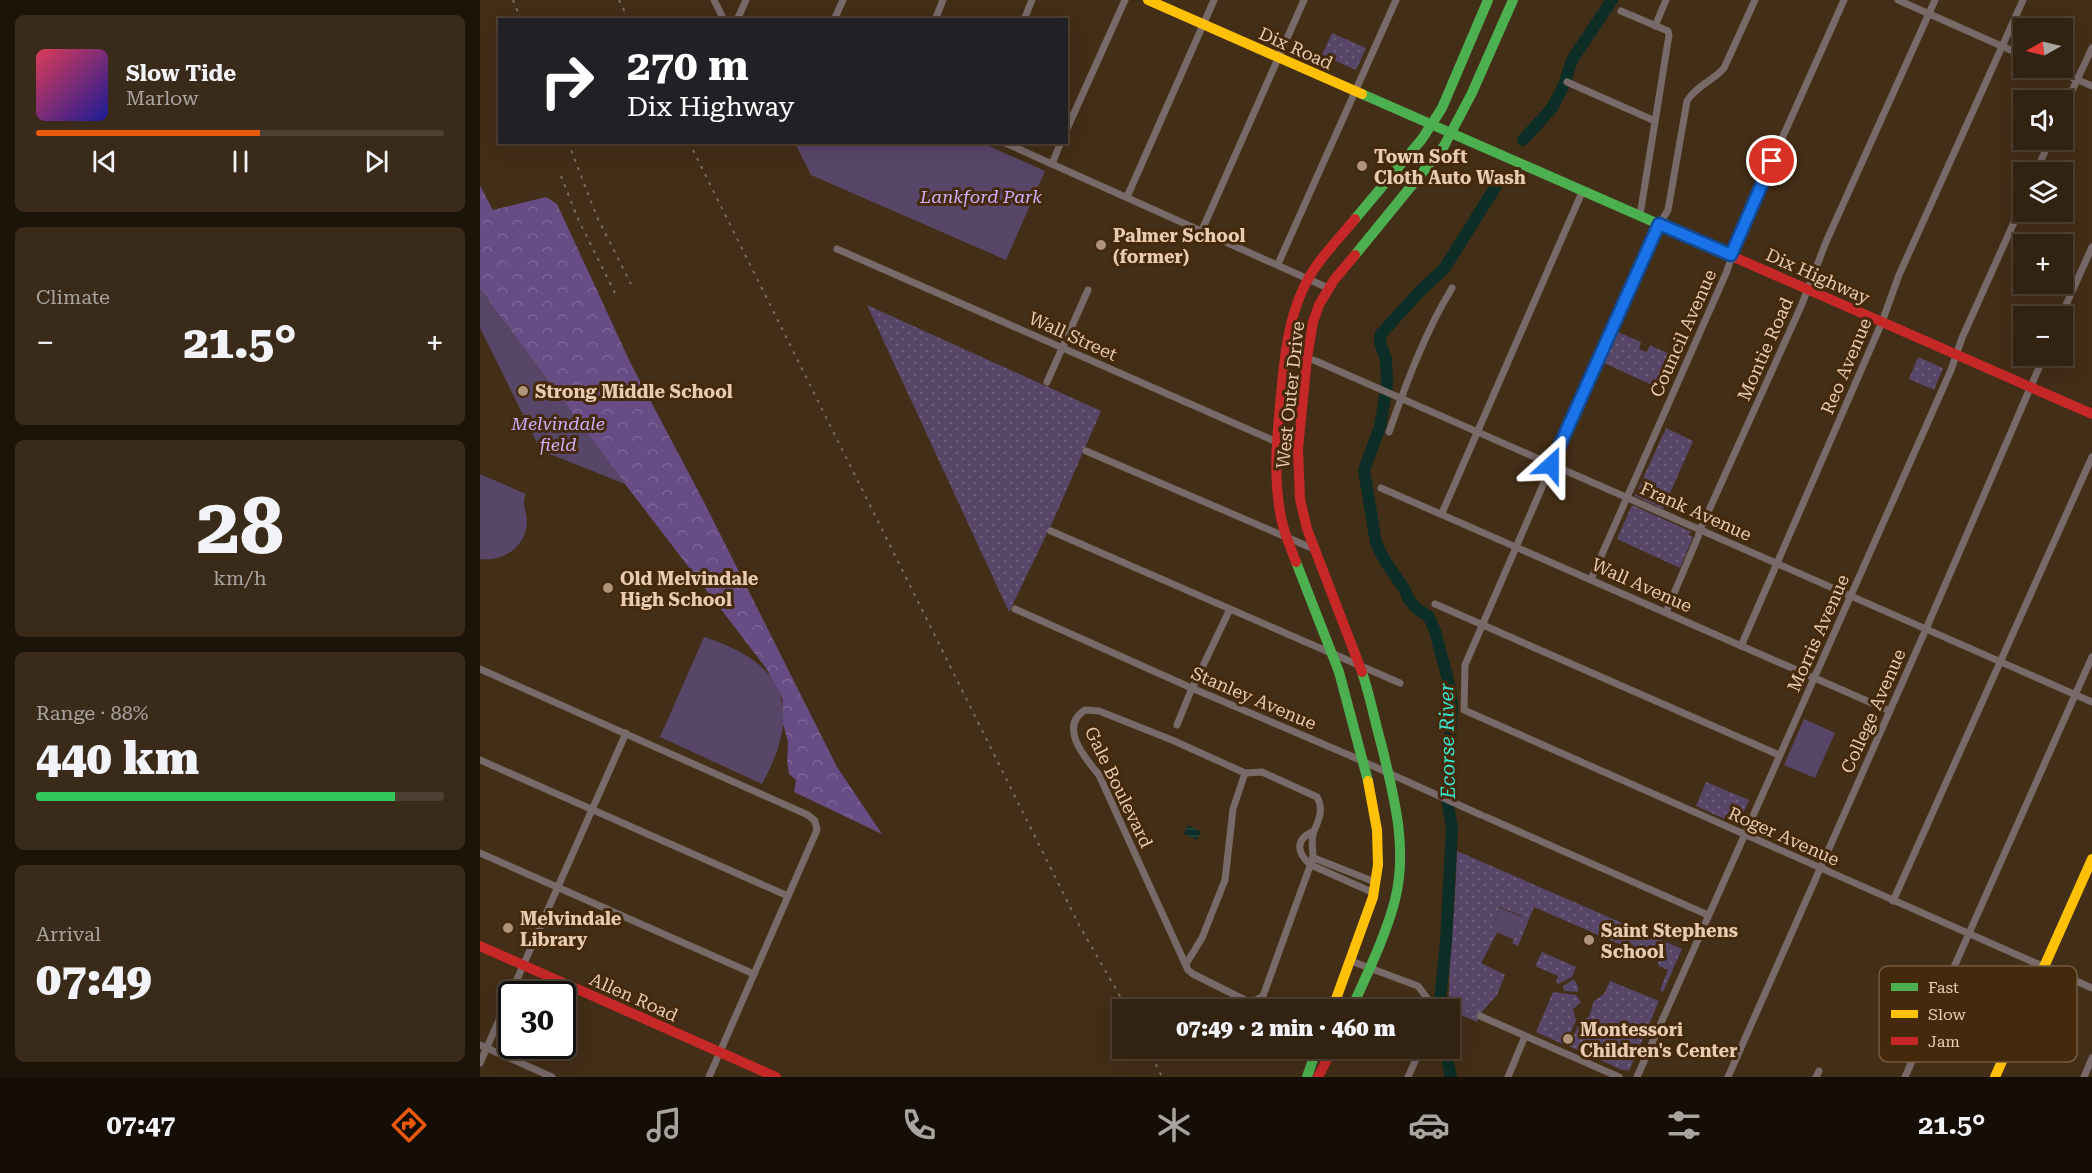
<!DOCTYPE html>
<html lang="en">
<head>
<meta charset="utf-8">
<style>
  :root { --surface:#322211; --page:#3a2a1a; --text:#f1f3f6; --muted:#a8a49f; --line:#4d3f31; --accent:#ea580c }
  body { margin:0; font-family:"Roboto Serif",serif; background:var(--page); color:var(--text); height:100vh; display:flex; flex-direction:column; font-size:22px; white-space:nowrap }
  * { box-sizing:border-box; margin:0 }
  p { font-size:20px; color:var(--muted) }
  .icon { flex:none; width:33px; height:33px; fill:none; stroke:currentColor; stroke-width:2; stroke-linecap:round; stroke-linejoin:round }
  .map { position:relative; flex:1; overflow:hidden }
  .details { display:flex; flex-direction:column; gap:15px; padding:15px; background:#1c1309; width:480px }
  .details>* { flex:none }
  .top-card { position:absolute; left:18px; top:18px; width:570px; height:126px; border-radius:0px; box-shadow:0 6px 24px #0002,0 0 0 2px var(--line); background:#202124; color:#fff; overflow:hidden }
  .needle { width:39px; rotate:262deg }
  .tools { position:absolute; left:1533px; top:18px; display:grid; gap:12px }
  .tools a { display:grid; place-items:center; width:60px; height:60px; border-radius:0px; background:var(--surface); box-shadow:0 6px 24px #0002,0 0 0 2px var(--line); font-size:30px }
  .speed { position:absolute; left:18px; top:981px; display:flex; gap:12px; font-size:30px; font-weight:700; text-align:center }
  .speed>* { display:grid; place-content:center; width:78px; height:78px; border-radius:50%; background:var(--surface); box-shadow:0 6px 24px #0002,0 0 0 2px var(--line); line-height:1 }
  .speed .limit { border:3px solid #111; border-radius:9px; background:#fff; color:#111 }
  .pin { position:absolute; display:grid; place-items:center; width:51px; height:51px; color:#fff; margin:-26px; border:3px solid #fff; border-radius:50%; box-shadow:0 2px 6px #0007 }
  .me { position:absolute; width:66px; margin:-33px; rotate:24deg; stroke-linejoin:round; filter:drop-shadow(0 0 4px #0008) }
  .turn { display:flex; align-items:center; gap:21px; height:126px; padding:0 30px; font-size:27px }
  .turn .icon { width:78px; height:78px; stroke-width:2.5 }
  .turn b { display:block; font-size:42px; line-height:51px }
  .big { font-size:45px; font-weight:800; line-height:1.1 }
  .details .widget { flex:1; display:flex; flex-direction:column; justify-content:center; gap:9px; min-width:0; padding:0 21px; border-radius:9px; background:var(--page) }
  .details .dial { align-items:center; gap:0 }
  .dial b { font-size:78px; line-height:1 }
  .song { display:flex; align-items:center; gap:18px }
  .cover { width:72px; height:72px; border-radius:9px; background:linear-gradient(135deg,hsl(350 70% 55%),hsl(240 70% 35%)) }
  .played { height:6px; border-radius:3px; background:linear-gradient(90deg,var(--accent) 55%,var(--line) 55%) }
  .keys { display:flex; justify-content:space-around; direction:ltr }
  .heat { display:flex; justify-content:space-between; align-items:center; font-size:33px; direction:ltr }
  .charge { height:9px; border-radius:4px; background:linear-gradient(90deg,#34c759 88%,var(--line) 0) }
  .trip { position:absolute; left:632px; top:999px; width:348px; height:60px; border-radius:0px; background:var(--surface); box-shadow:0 6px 24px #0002,0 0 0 2px var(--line); font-weight:800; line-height:60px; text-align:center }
  .tabs { display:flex; height:96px; justify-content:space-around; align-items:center; background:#140e07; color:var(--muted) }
  .tabs .icon { width:42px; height:42px }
  .tabs .on { color:var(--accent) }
  .tabs b { font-size:27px; color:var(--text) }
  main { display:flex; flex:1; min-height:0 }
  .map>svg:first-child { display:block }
  .grass { fill:url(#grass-dots) }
  .forest { fill:url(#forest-crowns) }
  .park { fill:#584668 }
  .water { fill:url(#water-rules) }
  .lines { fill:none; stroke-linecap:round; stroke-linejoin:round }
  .river { stroke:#0c2e26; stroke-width:12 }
  .street { stroke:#786a69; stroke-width:7 }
  .fast { stroke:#4caf50; stroke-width:10 }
  .slow { stroke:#ffc107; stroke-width:10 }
  .jam { stroke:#c62828; stroke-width:10 }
  .rail { stroke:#7a6c66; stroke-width:2; stroke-dasharray:3 6; stroke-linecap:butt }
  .route-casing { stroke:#114b97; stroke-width:15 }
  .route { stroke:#1a73e8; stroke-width:10 }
  .poi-dot { fill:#af947c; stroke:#45290d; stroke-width:2 }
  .labels { text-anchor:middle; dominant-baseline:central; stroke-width:6; stroke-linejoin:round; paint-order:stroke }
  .street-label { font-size:18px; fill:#e9cbb2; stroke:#45290d }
  .poi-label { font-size:18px; font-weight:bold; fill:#e9cbb2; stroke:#45290d; text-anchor:start }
  .park-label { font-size:18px; font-style:italic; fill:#ceb0fd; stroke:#45290d }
  .water-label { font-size:20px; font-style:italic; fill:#37e5ce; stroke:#45290d }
  .key { fill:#45290d; stroke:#765a3f; stroke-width:1.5 }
  .key-label { font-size:16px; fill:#e9cbb2 }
</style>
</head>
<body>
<main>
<section class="details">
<div class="widget">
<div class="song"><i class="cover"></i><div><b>Slow Tide</b><p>Marlow</p></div></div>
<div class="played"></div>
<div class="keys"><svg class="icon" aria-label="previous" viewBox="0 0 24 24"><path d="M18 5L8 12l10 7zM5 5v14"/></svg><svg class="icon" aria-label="pause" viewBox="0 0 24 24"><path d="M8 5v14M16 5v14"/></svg><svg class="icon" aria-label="next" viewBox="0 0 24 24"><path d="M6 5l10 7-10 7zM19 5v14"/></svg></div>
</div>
<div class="widget"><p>Climate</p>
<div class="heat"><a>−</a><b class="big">21.5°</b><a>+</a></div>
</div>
<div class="widget dial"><b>28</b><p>km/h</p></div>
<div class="widget"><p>Range · 88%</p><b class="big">440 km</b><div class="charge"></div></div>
<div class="widget"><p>Arrival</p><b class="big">07:49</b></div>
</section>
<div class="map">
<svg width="1612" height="1077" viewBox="0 0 1612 1077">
  <defs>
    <pattern id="grass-dots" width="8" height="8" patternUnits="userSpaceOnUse" patternTransform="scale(1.5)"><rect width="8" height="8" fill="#584668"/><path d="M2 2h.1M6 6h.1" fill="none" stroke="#705f7b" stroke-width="1.8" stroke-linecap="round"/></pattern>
    <pattern id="forest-crowns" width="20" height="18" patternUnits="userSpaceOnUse" patternTransform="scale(1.5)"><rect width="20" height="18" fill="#684d85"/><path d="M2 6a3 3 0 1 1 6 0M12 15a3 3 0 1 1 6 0" fill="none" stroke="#7e6594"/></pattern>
    <pattern id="water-rules" width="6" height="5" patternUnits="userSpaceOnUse" patternTransform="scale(1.5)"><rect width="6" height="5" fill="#0c2e26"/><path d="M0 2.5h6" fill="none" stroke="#2f4b43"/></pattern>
  </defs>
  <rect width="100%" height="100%" fill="#432e17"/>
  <g class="grass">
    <polygon points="852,33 886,48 876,70 842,55"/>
    <polygon points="387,305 621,411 573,521 529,612"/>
    <polygon points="1138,332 1161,342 1159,349 1167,352 1170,345 1200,359 1185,391 1124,363"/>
    <polygon points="1438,357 1463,368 1454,390 1429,379"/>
    <polygon points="1186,428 1213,441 1183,509 1155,496"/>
    <polygon points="1152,505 1212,532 1208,534 1213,537 1200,568 1137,539"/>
    <polygon points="1226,782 1269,800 1258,825 1216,806"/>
    <path d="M977,851L1202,949L1183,992L1180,990L1188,970L1179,966L1178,961L1054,907L1038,946L1032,943L1042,916L1020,907L1011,930L1017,933L1001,963L1025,975L1017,995L1001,1013L997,1022L967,1009C970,993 969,979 970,963C973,926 976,889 977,851Z"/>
    <polygon points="1062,952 1096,967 1092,977 1078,984 1076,982 1078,976 1055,966"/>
    <polygon points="1094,979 1098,987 1098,992 1084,991 1083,986"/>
    <polygon points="1130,981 1179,1001 1149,1071 1140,1069 1089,1046 1100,1022 1109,1017 1114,1001 1124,994"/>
    <polygon points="1073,992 1096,995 1101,1002 1093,1009 1096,1020 1085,1045 1056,1032"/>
  </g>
  <polygon class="forest" points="0,186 13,210 66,197 77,204 151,364 223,500 357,767 402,834 314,792 316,780 309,774 307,761 308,742 302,720 303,700 286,668 145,484 0,289"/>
  <g class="park">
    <polygon points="315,143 502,143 565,171 526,260 331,175"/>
    <polygon points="0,289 145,484 75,456 62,453 0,328"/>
    <path d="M0,474L46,494C41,504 47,511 47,522C46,547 23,562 0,559Z"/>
    <path d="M224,637C306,663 323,709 282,784L180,737Z"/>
    <polygon points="1324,719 1355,733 1335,778 1304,765"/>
    <polygon points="1020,908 1042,917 1033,939 1011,930"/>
  </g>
  <polygon class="water" points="708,825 721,832 717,840 704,834"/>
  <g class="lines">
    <g class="river">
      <polyline points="1043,140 1072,108 1084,85 1092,60 1132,0"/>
      <polyline points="959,1010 966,942 972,828 967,799 972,704 969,684 955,631 949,617 935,607 928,598 925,590 905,561 896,543 884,470 900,427 907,385 906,359 900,342 901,334 941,290 964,269 1021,178"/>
      <polyline points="965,1048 971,1077"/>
    </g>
    <g class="street">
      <polyline points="234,0 244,20"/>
      <path d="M1275,0L1244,68C1233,81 1217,85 1207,101L1188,210L1171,238L1131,328L985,665L984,710L1612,988"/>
      <polyline points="1418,0 1544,56"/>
      <polyline points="1141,11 1188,31 1189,35 1160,215"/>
      <polyline points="257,20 266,0"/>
      <polyline points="354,20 363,0"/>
      <polyline points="455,20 463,0"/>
      <polyline points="544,20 552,0"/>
      <polyline points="1175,26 1186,0"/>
      <polyline points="1570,68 1612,86"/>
      <polyline points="1087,82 1175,121"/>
      <polyline points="1582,112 1612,48"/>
      <polyline points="586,131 645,0"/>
      <polyline points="523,142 848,288"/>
      <polyline points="572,164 581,142"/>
      <polyline points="1556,172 1570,140"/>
      <polyline points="647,197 734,0"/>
      <polyline points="722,230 824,0"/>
      <polyline points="357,249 797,442 818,449"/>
      <polyline points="798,264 916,0"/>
      <polyline points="1581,316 1612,247"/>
      <polyline points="805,352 836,361 1612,702"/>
      <polyline points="567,382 608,290"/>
      <path d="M909,432C926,384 945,332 972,288"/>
      <polyline points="606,451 834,549"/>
      <polyline points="901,488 1410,711"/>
      <polyline points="962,513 1103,190"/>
      <polyline points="571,531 920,683"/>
      <polyline points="1111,579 1247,271 1257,239 1364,0"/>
      <polyline points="955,604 1299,755"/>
      <polyline points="535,609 707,686 871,756 1001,815"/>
      <polyline points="1186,612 1218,537 1220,530 1322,304 1346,242 1455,0"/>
      <polyline points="1261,646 1402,322 1419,275 1543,0"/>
      <polyline points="0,669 328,815 335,821 337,830 229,1077"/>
      <polyline points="697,725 710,693 750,609"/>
      <polyline points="0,760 308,896"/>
      <polyline points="1006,817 1228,915"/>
      <path d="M834,831C839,820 844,809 837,797L782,772L765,773L692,740L619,711L605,710C578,727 605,758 619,775L708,970L713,974L767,1001L776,1000L783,996L830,866L831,865C836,854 829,843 834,831C815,839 816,853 831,865L894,893"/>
      <polyline points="0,853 274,974"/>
      <polyline points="834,858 895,882"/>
      <polyline points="1413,901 1612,457"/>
      <polyline points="871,961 938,986 947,998 949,1010"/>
      <polyline points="706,964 722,938 745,880 753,809 765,773"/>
      <polyline points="1000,1016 1139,1077"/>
      <polyline points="0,1045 72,1077"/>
      <polyline points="0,1063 146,733"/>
      <polyline points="928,1077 941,1048"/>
      <polyline points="1028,1077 1045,1036"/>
      <polyline points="1157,1077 1471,370 1482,338 1544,200"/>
      <polyline points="1248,1077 1446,629 1564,356"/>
      <polyline points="1336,1077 1339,1071"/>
      <polyline points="1425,1077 1612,657"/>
      <polyline points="1604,1077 1612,1058"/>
    </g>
    <g class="fast">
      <polyline points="882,94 1256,258"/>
      <polyline points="875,219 942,139 962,108 1008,0"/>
      <polyline points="875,255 964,146 992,93 1033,0"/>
      <polyline points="816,562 859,672 888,781"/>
      <path d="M871,1010C887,974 905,938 915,900C928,848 914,797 902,747C895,722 890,696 882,672"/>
      <polyline points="827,1077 837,1048"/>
    </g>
    <g class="slow">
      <polyline points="668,0 882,94"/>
      <polyline points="852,1010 893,897 898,865 897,830 888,781"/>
      <polyline points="1515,1077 1612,859"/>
    </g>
    <g class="jam">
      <polyline points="875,255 854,280 839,305 833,322 827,358 818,449 820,499 827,529 882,672"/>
      <polyline points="1256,258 1612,414"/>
      <path d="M816,562C809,544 801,525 799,505C794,472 797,438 800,405C804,365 806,326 823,289C835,262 857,241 875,219"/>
      <polyline points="0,946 296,1077"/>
      <polyline points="838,1077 853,1048"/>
    </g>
    <g class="rail">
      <polyline points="33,0 41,20"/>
      <polyline points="139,0 149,20"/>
      <polyline points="88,142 117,217 151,284"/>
      <polyline points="209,142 599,925 648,1010"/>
      <polyline points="81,176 98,219 135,293"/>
      <polyline points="668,1048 682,1077"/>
    </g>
  </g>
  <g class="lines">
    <g class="route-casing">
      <polyline id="route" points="1071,465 1179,224 1251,255 1292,161"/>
    </g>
    <use href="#route" class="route"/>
  </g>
  <g class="poi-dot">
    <circle cx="882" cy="166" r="6"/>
    <circle cx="621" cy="245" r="6"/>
    <circle cx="43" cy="391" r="6"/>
    <circle cx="128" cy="588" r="6"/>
    <circle cx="28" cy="928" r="6"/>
    <circle cx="1109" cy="940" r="6"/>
    <circle cx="1088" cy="1039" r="6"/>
  </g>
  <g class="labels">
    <g class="street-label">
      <text transform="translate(816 48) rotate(24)">Dix Road</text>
      <text transform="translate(1338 276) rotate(24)">Dix Highway</text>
      <text transform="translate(1203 333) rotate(-66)">Council Avenue</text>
      <text transform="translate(593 336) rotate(24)">Wall Street</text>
      <text transform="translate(1285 349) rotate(-66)">Montie Road</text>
      <text transform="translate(1366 366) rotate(-67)">Reo Avenue</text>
      <text transform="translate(810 395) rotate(-84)">West Outer Drive</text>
      <text transform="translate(1216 511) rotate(24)">Frank Avenue</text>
      <text transform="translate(1162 585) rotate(24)">Wall Avenue</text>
      <text transform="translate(1338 633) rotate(-66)">Morris Avenue</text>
      <text transform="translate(774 698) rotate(23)">Stanley Avenue</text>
      <text transform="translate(1393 711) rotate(-66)">College Avenue</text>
      <text transform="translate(639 787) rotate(64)">Gale Boulevard</text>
      <text transform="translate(1304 836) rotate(24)">Roger Avenue</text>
      <text transform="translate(154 997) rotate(24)">Allen Road</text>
    </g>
    <g class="poi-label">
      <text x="894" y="156">Town Soft<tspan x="894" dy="21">Cloth Auto Wash</tspan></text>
      <text x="633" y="235">Palmer School<tspan x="633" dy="21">(former)</tspan></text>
      <text x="55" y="391">Strong Middle School</text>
      <text x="140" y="578">Old Melvindale<tspan x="140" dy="21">High School</tspan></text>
      <text x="40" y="918">Melvindale<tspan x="40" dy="21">Library</tspan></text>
      <text x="1121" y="930">Saint Stephens<tspan x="1121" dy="21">School</tspan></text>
      <text x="1100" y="1029">Montessori<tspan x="1100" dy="21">Children's Center</tspan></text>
    </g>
    <g class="park-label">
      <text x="501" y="196">Lankford Park</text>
      <text x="78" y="423">Melvindale<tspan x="78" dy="21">field</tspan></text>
    </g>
    <g class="water-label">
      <text transform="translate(967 741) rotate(-91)">Ecorse River</text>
    </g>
  </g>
  <rect x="1399" y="966" width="198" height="96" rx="9" class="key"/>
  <rect x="1411" y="983" width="27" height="8" fill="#4caf50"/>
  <rect x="1411" y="1010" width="27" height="8" fill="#ffc107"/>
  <rect x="1411" y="1037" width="27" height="8" fill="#c62828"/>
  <g class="key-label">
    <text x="1448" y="993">Fast</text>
    <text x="1448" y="1020">Slow</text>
    <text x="1448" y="1047">Jam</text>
  </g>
</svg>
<div class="tools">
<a><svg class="needle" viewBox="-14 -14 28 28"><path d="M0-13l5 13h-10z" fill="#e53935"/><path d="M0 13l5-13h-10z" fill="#a8a49f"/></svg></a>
<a><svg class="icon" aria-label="sound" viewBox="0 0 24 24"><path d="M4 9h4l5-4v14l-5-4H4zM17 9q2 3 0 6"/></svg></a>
<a><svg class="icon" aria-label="layers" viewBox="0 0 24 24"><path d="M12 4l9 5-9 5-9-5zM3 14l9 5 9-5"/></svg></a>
<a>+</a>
<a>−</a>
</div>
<div class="speed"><div class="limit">30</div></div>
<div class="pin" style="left:1292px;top:161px;background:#d93025"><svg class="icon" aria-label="arrive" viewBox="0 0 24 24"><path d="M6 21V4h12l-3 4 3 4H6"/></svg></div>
<svg class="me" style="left:1071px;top:465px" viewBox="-20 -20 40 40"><path d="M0-17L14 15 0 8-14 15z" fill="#1a73e8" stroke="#fff" stroke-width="4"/></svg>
<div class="trip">07:49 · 2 min · 460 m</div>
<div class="top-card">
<div class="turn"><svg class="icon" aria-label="right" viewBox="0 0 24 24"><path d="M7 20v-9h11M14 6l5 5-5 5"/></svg><div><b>270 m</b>Dix Highway</div></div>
</div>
</div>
</main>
<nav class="tabs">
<b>07:47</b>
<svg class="icon on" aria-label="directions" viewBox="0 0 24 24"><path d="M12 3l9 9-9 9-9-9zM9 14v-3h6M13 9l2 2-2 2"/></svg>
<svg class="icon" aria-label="music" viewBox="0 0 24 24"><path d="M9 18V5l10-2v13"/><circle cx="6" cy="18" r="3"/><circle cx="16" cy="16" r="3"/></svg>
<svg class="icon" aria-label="phone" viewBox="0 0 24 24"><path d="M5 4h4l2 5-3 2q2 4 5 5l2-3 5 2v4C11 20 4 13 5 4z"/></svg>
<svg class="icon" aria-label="climate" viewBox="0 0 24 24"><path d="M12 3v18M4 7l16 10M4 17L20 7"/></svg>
<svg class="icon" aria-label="car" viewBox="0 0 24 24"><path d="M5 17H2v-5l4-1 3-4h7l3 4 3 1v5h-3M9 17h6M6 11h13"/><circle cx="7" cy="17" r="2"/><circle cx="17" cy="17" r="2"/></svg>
<svg class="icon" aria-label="filters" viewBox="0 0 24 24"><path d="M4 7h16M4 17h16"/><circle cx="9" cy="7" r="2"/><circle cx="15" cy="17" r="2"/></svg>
<b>21.5°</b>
</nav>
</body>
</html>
